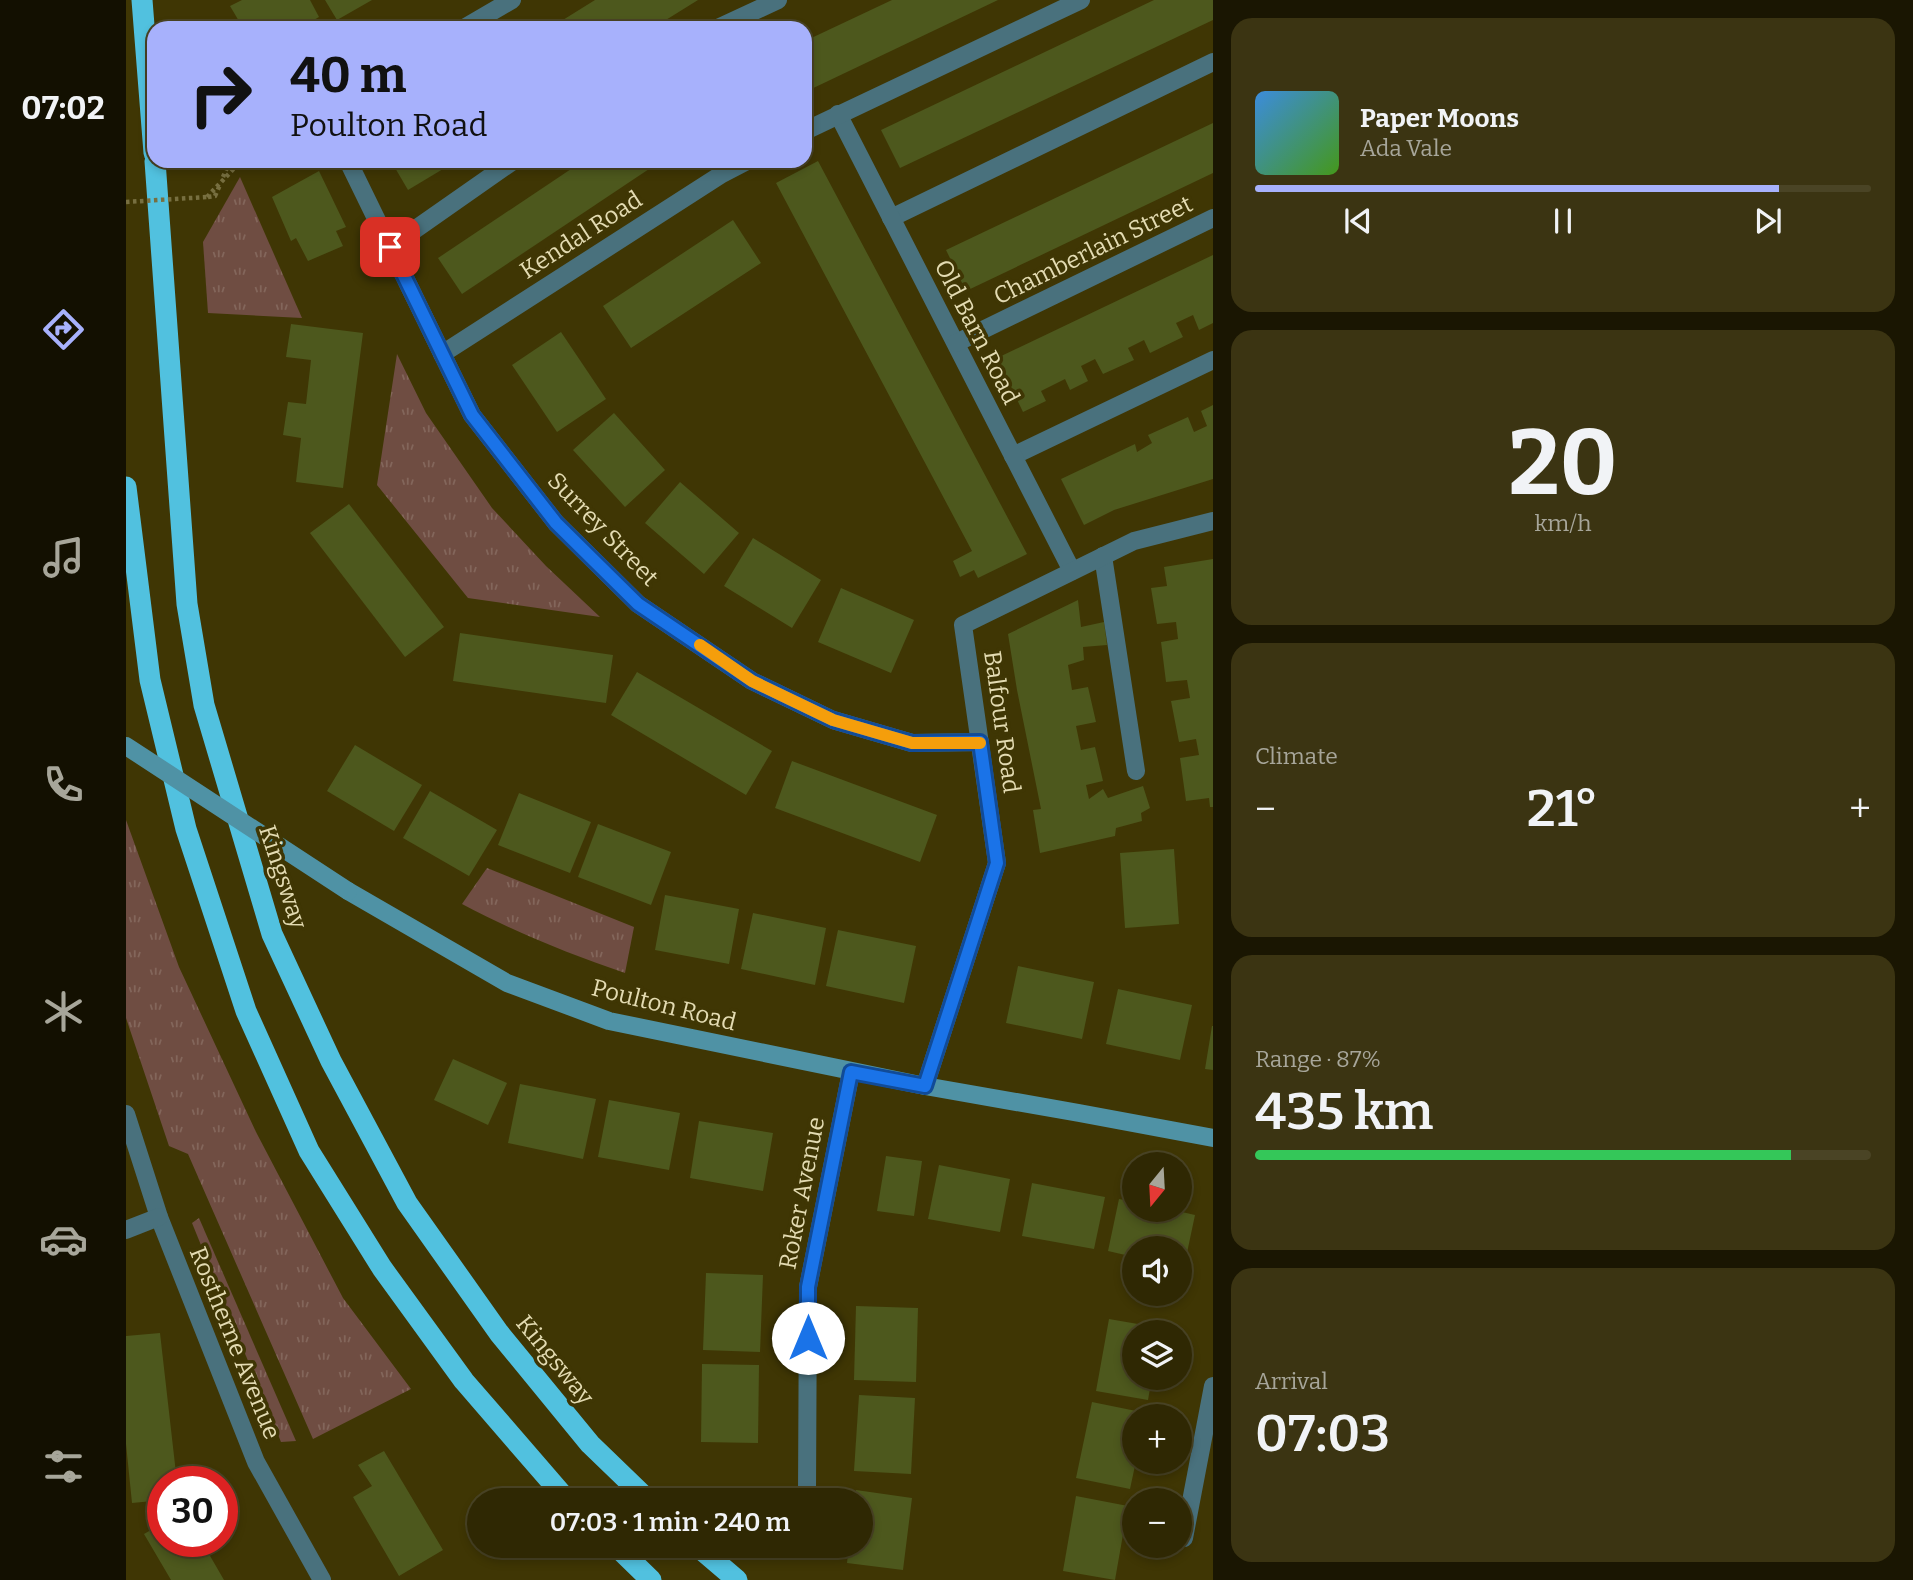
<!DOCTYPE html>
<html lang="en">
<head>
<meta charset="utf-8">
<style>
  :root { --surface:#2f2803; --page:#3b3412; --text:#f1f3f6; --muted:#a7a69a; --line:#4a4425; --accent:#a7b1fc }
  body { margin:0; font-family:Bitter,serif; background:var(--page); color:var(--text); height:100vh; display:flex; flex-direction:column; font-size:26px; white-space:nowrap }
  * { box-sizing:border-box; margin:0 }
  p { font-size:23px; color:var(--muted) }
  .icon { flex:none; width:38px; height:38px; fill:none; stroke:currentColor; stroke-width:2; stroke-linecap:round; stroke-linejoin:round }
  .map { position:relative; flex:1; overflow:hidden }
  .panel { display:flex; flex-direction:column; gap:18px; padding:18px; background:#1a1602; width:700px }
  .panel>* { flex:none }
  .banner { position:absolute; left:21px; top:21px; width:665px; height:147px; border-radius:21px; box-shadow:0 4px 10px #0003,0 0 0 2px var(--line); background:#a7b1fc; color:#111; overflow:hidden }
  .needle { width:46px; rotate:198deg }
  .controls { position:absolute; left:996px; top:1152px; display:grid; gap:14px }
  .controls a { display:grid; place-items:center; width:70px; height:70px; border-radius:50%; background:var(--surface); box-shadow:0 4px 10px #0003,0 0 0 2px var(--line); font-size:35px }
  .speed { position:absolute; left:21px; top:1466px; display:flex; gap:14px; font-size:35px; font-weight:700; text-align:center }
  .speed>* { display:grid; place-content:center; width:91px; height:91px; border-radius:50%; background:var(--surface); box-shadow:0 4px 10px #0003,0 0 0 2px var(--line); line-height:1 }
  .speed .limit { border:10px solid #d22; background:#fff; color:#111 }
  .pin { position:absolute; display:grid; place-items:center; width:60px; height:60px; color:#fff; margin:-30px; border-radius:14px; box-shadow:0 4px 10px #0006 }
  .me { position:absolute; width:77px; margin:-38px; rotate:0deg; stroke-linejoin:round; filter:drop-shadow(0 0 5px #0008) }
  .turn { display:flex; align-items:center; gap:24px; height:147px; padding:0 28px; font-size:32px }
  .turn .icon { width:91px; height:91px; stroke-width:2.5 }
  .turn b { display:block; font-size:49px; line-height:60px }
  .big { font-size:52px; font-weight:600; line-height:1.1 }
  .panel .tile { flex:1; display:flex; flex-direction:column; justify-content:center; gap:10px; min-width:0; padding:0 24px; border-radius:21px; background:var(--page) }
  .panel .dial { align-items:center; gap:0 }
  .dial b { font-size:91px; line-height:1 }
  .song { display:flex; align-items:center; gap:21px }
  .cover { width:84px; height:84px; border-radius:10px; background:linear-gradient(135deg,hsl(210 70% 55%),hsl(100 70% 35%)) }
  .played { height:7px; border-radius:4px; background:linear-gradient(90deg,var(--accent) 85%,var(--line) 85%) }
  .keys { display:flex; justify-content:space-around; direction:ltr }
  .heat { display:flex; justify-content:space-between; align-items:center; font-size:38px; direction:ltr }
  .charge { height:10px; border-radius:5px; background:linear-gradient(90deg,#34c759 87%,var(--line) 0) }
  .trip { position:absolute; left:341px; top:1488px; width:406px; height:70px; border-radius:35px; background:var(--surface); box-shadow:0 4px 10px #0003,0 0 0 2px var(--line); font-weight:600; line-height:70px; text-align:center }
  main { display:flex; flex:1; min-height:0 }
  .dock { display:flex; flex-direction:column; width:126px; justify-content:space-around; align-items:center; background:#131001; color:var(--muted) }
  .dock .icon { width:49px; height:49px }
  .dock .active { color:var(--accent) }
  .dock b { font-size:32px; color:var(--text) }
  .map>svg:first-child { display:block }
  .grass { fill:url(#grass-tufts) }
  .building { fill:#4d581d }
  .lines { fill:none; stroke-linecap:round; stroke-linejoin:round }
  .path { stroke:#776f40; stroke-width:4.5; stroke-dasharray:3.5 3.5; stroke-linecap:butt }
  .lane { stroke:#49717d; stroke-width:18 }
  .street { stroke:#49717d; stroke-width:18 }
  .secondary { stroke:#4f92a5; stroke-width:18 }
  .highway { stroke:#51c1df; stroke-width:21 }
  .path-bridge { stroke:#776f40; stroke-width:4.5; stroke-dasharray:3.5 3.5; stroke-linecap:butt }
  .secondary-bridge { stroke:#4f92a5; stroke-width:18 }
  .route-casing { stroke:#114b97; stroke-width:18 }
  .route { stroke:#1a73e8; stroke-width:12 }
  .slow { stroke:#f59e0b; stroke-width:12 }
  .labels { text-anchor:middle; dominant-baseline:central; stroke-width:7; stroke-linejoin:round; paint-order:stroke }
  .street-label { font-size:24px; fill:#e3dbb2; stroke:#3f3604 }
</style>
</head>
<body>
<main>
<nav class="dock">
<b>07:02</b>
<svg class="icon active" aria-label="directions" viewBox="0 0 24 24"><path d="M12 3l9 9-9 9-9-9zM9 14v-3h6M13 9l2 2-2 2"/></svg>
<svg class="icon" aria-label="music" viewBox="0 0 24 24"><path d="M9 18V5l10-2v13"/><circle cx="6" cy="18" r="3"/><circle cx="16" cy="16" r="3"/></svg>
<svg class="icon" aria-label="phone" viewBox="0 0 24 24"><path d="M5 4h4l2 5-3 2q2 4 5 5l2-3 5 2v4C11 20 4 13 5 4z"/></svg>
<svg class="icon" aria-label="climate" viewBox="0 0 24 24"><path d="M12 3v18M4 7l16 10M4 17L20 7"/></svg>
<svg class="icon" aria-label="car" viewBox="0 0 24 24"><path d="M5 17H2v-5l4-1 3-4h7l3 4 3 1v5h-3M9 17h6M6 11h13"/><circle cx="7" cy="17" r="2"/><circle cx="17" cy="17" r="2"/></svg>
<svg class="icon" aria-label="filters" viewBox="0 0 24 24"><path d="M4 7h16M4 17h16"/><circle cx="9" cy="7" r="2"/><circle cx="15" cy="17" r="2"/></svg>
</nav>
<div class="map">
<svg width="1087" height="1580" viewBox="0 0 1087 1580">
  <defs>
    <pattern id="grass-tufts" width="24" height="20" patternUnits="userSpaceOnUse" patternTransform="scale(1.75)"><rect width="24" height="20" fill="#6f4d42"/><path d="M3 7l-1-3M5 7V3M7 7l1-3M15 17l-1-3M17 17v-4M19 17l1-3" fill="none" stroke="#83665b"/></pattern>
  </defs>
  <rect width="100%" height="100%" fill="#3f3604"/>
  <g class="grass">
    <polygon points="114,177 176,318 82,313 77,242"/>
    <polygon points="271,354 300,413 366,508 420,566 474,617 342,598 251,485"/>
    <polygon points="0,820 53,967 130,1132 217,1298 285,1389 187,1439 62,1154 43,1146 0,1018"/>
    <path d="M361,868L508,927L499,973C443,954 389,932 336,904Z"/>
    <polygon points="73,1218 170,1441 155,1442 66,1223"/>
  </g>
  <g class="building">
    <polygon points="116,0 184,0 193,17 174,28 117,28 104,6"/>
    <polygon points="199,0 246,0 211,20"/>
    <polygon points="469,0 572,0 527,28 424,28"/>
    <polygon points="766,0 872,0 679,92 679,41"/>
    <polygon points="1028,0 1087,0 1087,20 774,168 755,130"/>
    <polygon points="1087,123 1087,173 840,291 820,250"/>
    <polygon points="265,161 319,161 322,166 282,190"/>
    <polygon points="457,161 535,161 336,294 312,258"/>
    <polygon points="692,161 901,554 852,578 848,570 834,577 827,561 846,551 650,183"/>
    <polygon points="193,171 220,227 210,231 217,246 182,261 170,238 165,241 146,197"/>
    <polygon points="607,220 635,263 505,348 477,306"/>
    <polygon points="1087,255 1087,323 1073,330 1067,315 1050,323 1057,337 1024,353 1018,340 1002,348 1008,360 977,374 969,359 955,366 962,381 944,390 939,379 915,391 920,401 897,412 871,358"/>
    <polygon points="165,324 237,333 217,488 170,482 175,438 157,435 162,402 180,404 185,360 160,357"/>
    <polygon points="435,332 480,399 431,432 386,365"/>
    <polygon points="1087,405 1087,479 988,510 958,525 935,479 1009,444 1011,452 1026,443 1022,435 1062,417 1068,432 1081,426 1075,411"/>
    <polygon points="488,413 539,470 499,507 447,450"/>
    <polygon points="554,482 613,533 578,574 519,523"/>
    <polygon points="223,504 318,627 279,657 184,533"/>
    <polygon points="627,538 695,580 666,628 598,586"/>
    <polygon points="1087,559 1087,807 1084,807 1083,798 1060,801 1054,758 1073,755 1070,739 1053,742 1045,701 1064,698 1061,680 1040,682 1035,642 1052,639 1050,622 1031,624 1025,588 1041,586 1038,567"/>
    <polygon points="715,588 788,620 765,673 692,642"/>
    <polygon points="952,600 955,627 978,622 981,645 957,647 958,660 942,665 946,690 962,687 970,722 950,726 955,750 969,747 977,781 960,785 963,799 977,789 982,798 1017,786 1024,808 1015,813 1016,821 990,828 989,836 914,853 907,810 915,809 891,690 882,634"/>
    <polygon points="334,633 487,655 480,703 327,681"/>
    <polygon points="511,672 646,751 620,795 485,715"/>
    <polygon points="229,745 296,785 268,831 201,791"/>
    <polygon points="666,761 811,815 794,862 649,808"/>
    <polygon points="304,791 371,830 343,876 277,838"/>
    <polygon points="393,793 465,822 444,873 372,845"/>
    <polygon points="472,824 545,852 525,905 452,877"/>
    <polygon points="1048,849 1053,924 999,928 994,853"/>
    <polygon points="539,895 613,909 603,964 529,950"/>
    <polygon points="627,913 700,928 689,985 615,969"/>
    <polygon points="712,930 790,946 778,1003 700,986"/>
    <polygon points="892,966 968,982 956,1039 880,1023"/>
    <polygon points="992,989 1066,1005 1054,1060 980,1044"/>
    <polygon points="1086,1026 1087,1026 1087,1070 1079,1069"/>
    <polygon points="327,1059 381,1083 362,1125 308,1100"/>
    <polygon points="394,1084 470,1099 457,1159 382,1143"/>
    <polygon points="483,1100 554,1113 543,1170 472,1157"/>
    <polygon points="573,1121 647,1133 637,1191 564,1178"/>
    <polygon points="760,1156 796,1161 788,1216 751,1211"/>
    <polygon points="813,1165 884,1179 874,1232 802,1219"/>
    <polygon points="906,1183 979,1197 968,1249 896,1236"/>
    <polygon points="993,1199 1008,1202 1008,1209 1043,1209 1069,1215 1058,1267 1054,1266 1054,1248 1008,1248 1008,1257 982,1251"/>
    <polygon points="580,1273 637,1275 634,1352 577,1350"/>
    <polygon points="730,1306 792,1308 790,1382 728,1380"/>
    <polygon points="983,1319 1035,1328 1034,1332 1008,1332 1008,1377 1026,1377 1022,1400 970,1391"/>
    <polygon points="34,1333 51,1482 37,1482 37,1500 6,1503 0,1444 0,1336"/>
    <polygon points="576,1364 633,1365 632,1443 575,1442"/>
    <polygon points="733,1395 789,1398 785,1474 728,1471"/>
    <polygon points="966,1402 1020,1413 1019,1416 1008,1416 1008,1461 1010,1461 1004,1489 950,1478"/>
    <polygon points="258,1451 317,1550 273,1576 227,1497 246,1486 232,1465"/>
    <polygon points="730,1490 786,1498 777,1570 721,1563 723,1545 735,1545 735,1500 729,1500"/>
    <polygon points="950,1496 1002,1506 989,1580 937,1571"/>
    <polygon points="37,1523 37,1542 76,1542 98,1580 45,1580 18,1534"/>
  </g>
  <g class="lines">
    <g class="path">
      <polyline points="97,177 104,161"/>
      <polyline points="81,197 115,161"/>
      <polyline points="82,197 89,196 94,185"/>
    </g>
    <g class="lane">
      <polyline points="592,28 652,0"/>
      <polyline points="765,218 1087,62"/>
      <polyline points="264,247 387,161"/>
      <polyline points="887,456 1087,360"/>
      <polyline points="977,556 1010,771"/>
    </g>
    <g class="street">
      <polyline points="338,28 386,0"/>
      <polyline points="712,114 946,571"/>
      <polyline points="679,131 955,0"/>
      <polyline points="222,161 346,415 430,523 512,604 626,681 707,720 786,743 854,742"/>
      <polyline points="830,343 1087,218"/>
      <polyline points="316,354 596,174 621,161"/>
      <polyline points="799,1086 871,863 837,625 1008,541 1087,521"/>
      <polyline points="0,1114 33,1217 130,1462 196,1580"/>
      <polyline points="0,1230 33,1217"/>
      <polyline points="681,1492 682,1287 725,1072"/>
      <polyline points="1058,1538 1087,1386"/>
    </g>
    <polyline class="secondary" points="222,891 381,983 483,1021 799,1086 953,1113 1087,1138"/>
    <g class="highway">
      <polyline points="16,0 28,153"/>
      <polyline points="29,161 61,604 78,705 146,934 205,1061 281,1203 373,1333 464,1444 522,1500"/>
      <polyline points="0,487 24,680 60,829 120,1011 183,1151 256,1268 338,1381 441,1500"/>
      <polyline points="489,1545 525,1580"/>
      <polyline points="570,1545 611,1580"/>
    </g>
    <polyline class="path-bridge" points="0,202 81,197"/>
    <polyline class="secondary-bridge" points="0,746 222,891"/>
  </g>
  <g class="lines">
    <g class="route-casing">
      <polyline id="route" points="264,247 346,415 430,523 512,604 626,681 707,720 786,743 854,742 871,863 799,1086 725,1072 682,1287 682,1338"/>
    </g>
    <use href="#route" class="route"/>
    <polyline class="slow" points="574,645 626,681 707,720 786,743 854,743"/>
  </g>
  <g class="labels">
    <g class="street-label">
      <text transform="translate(455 235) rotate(-33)">Kendal Road</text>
      <text transform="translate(967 250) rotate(-26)">Chamberlain Street</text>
      <text transform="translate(851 332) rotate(63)">Old Barn Road</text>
      <text transform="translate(477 529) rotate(46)">Surrey Street</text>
      <text transform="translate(876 722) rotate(82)">Balfour Road</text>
      <text transform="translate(157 877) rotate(72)">Kingsway</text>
      <text transform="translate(538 1005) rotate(14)">Poulton Road</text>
      <text transform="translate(676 1193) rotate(-79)">Roker Avenue</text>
      <text transform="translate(109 1343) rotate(68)">Rostherne Avenue</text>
      <text transform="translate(429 1360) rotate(51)">Kingsway</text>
    </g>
  </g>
</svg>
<div class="controls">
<a><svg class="needle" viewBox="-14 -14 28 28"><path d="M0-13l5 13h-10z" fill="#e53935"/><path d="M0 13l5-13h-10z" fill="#a7a69a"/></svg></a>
<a><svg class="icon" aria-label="sound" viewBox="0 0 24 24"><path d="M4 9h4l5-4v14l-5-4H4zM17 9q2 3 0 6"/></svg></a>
<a><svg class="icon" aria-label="layers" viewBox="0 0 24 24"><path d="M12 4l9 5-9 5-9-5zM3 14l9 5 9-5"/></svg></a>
<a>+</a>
<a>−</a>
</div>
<div class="speed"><div class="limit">30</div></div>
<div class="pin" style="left:264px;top:247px;background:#d93025"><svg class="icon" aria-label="arrive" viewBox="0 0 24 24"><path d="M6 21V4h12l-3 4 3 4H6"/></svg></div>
<svg class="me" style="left:682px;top:1338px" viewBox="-20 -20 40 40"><circle r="19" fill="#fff"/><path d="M0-13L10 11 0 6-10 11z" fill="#1a73e8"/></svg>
<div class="trip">07:03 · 1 min · 240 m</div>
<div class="banner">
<div class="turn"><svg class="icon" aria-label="right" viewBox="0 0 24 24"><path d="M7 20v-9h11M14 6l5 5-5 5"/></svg><div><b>40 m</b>Poulton Road</div></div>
</div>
</div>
<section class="panel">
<div class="tile">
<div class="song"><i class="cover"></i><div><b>Paper Moons</b><p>Ada Vale</p></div></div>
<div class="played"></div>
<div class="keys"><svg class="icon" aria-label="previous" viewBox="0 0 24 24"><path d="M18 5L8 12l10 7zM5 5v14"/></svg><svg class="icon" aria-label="pause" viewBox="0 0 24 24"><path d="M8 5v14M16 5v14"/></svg><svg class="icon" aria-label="next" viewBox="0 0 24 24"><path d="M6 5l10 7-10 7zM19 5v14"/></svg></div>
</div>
<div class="tile dial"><b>20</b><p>km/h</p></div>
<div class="tile"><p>Climate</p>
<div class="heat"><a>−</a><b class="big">21°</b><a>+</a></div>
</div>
<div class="tile"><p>Range · 87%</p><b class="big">435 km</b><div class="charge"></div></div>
<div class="tile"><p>Arrival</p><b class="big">07:03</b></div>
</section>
</main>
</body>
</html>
